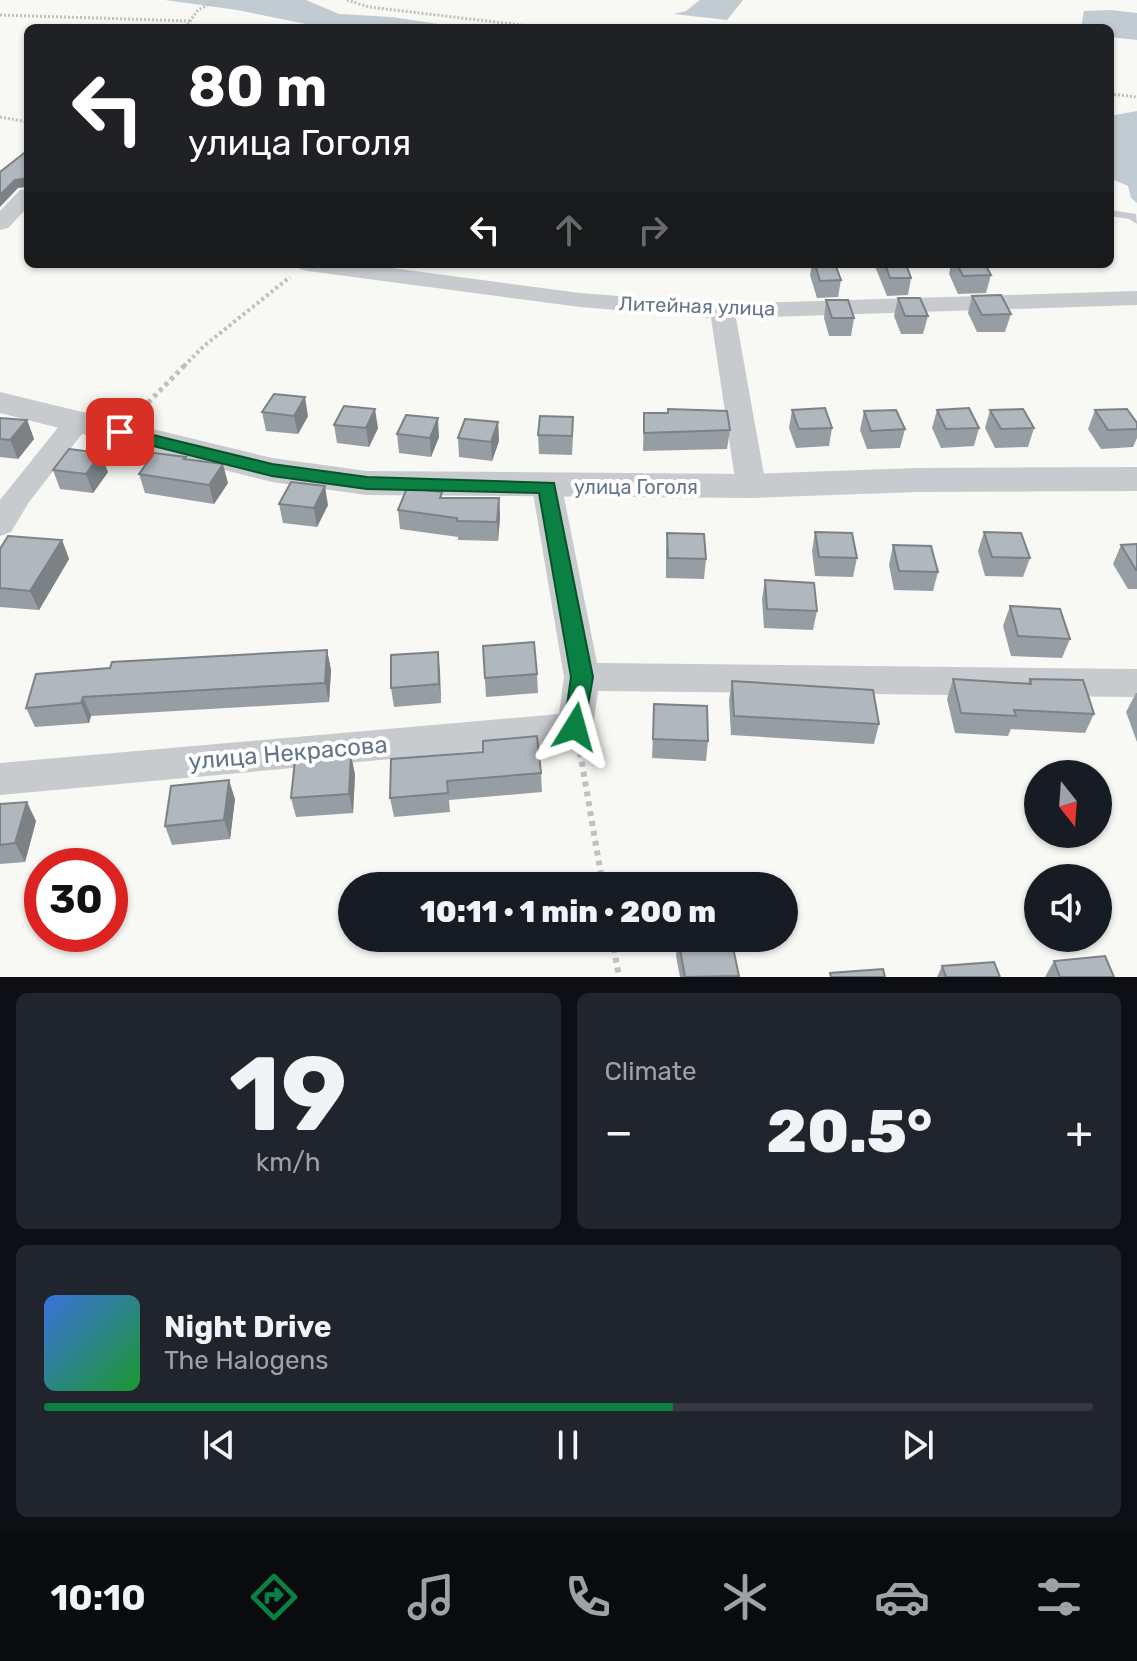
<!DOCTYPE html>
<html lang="en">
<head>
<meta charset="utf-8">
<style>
  :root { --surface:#171b24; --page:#20242c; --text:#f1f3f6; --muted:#9ea1a6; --line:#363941; --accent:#0b8043 }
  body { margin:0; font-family:Rubik,sans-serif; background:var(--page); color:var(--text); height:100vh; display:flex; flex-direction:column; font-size:30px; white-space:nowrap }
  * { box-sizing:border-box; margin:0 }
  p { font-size:26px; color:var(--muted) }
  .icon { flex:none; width:44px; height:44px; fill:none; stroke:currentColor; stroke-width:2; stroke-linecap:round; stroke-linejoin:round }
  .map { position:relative; height:977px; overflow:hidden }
  .panel { display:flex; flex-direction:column; gap:16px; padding:16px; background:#0d0f14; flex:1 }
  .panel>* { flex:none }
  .guide { position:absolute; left:24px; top:24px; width:1090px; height:244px; border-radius:12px; box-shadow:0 2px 6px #0004; background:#202124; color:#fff; overflow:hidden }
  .needle { width:52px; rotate:163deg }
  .controls { position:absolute; left:1024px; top:760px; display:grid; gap:16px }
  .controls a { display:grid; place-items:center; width:88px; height:88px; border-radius:50%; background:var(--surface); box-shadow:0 2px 6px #0004; font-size:40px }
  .speed { position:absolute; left:24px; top:848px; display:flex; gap:16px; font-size:40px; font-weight:700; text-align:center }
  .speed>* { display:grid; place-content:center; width:104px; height:104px; border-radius:50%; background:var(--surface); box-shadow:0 2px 6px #0004; line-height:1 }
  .speed .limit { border:12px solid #d22; background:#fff; color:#111 }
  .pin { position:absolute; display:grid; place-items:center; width:68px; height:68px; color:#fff; margin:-34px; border-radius:16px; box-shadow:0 4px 12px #0006 }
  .me { position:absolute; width:88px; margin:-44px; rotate:8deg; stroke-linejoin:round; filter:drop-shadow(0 0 6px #0008) }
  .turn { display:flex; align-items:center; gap:28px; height:168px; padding:0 32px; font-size:36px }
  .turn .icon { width:104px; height:104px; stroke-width:2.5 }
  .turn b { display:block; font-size:56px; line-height:68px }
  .lanes { display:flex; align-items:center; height:76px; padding:0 32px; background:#0003; justify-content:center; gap:40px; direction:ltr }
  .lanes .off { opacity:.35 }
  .big { font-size:60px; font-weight:800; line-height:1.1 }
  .panel .widget { flex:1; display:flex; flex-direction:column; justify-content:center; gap:12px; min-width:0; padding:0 28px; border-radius:12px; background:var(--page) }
  .panel .dial { align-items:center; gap:0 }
  .dial b { font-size:104px; line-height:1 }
  .song { display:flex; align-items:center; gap:24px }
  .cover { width:96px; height:96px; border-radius:12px; background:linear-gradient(135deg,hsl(220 70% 55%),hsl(130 70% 35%)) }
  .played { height:8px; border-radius:4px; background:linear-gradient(90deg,var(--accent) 60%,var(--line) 60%) }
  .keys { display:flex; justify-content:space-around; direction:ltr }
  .heat { display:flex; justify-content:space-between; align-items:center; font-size:44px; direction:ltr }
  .panel .tiles { flex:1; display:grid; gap:16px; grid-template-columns:1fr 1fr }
  .widget:last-child { grid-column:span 2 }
  .trip { position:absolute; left:338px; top:872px; width:460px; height:80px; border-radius:40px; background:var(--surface); box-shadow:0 2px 6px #0004; font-weight:800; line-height:80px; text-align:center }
  .tab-bar { display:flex; height:128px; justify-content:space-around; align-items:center; background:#090b0e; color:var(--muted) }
  .tab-bar .icon { width:56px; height:56px }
  .tab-bar .on { color:var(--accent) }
  .tab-bar b { font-size:36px; color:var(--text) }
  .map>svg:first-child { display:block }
  .water { fill:#c1ccd2 }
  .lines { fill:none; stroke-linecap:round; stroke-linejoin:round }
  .path-far3 { stroke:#bec1c3; stroke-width:3; stroke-dasharray:2 2; stroke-linecap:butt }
  .path-far2 { stroke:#bec1c3; stroke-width:4; stroke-dasharray:3 3; stroke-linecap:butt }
  .path-far1 { stroke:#bec1c3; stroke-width:5; stroke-dasharray:4 4; stroke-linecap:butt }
  .path { stroke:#bec1c3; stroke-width:6; stroke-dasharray:5 5; stroke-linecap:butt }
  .service { fill:#c7cbce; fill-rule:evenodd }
  .minor { fill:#c7cbce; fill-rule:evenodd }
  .tertiary { fill:#c7cbce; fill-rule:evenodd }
  .wall { fill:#979ea3 }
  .shaded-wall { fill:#7b8185 }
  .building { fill:#b0b8be; stroke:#7b8185; stroke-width:2 }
  .route { fill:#0b8043; stroke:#07532c; stroke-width:2 }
  .labels { text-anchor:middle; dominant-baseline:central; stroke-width:8; stroke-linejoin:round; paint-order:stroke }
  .street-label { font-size:20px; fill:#647688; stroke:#fff }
  .near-street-label { font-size:24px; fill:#647688; stroke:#fff }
</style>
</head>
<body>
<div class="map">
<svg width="1137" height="977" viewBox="0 0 1137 977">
  <rect width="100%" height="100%" fill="#f8f8f4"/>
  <g class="water">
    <polygon points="165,0 306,0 339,14 392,17 465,28 326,28 237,10"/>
    <polygon points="700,0 743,0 727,20 674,14 686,11"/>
    <polygon points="1111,10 1137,13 1137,40 1110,37 1110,28 1081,28 1084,11"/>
    <polygon points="1137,111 1137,203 1131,198 1128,186 1110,178 1110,116"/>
  </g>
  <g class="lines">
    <g class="path-far3">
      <polyline points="347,0 369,7 546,28"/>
      <polyline points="0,15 191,21"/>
      <polyline points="185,28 198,10 217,0"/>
      <polyline points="1110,94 1137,97"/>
      <polyline points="0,117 28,122"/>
    </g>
    <polyline class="path-far2" points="184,366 204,346 290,277"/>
    <polyline class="path-far1" points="137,414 186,364"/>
    <g class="path">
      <polyline points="580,752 603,886"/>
      <polyline points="612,938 619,977"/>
    </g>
    <polygon class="service" points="1110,210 1136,214 1137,224 1129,219 1110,216"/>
    <g class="minor">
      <polygon points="28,189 28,207 8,228 0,230 0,211 20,190"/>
      <polygon points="296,264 362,264 580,293 722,304 1137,291 1137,305 736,318 766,486 762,493 751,496 740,493 736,486 711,318 580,307 308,271 300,269"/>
      <polygon points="78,412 88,415 92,421 29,502 11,532 0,536 0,500 68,415"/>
      <polygon points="547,477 558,480 562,487 597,663 1137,669 1137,697 598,691 593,727 588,738 575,742 0,795 0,763 559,714 564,677 532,487 536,480"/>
    </g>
    <polygon class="tertiary" points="0,392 272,458 367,471 751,474 917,468 1137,467 1137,491 917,492 751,498 367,495 272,482 0,413"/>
  </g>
  <g class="wall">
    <polygon points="812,264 835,264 841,280 838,297 817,298 810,275"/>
    <polygon points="874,264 906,264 911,278 908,295 887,296"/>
    <polygon points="951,264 985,264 991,275 986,293 958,294 949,274"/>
    <polygon points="972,296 1011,314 1005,332 977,332 968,313"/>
    <polygon points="898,298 928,316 923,334 901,334 894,316"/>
    <polygon points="826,300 854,318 851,336 829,336 824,318"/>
    <polygon points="792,410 832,428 829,446 796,448 789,428"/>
    <polygon points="937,410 979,428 974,446 941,448 932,428"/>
    <polygon points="990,410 1034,428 1028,447 995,448 985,428"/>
    <polygon points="1095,410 1137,423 1137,438 1133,447 1101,449 1088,429"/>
    <polygon points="864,411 905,429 900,448 867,449 860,430"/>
    <polygon points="262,412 308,416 298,434 266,431"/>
    <polygon points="644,413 730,430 727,449 643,451"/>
    <polygon points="0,418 27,420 34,439 18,459 0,457"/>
    <polygon points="498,422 499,441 492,461 459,457 458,438"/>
    <polygon points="334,425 378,428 369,447 337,443"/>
    <polygon points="397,434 439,437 431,457 399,453"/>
    <polygon points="538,435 573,435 572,455 539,454"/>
    <polygon points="186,457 187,459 228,483 214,504 145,493 139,474"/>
    <polygon points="53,470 108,472 93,493 60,489"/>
    <polygon points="442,492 442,498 499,498 500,517 498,541 458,540 458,537 400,529 398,510"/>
    <polygon points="279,504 328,505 317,527 283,523"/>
    <polygon points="815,532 857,558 853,577 815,576 812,551"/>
    <polygon points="984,532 1030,558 1023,577 985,576 978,551"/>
    <polygon points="667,533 706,559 704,579 666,578 666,552"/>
    <polygon points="62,540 69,559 39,610 0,607 0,549"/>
    <polygon points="1137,544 1137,589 1128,589 1113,564 1121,545"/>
    <polygon points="893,545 938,572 933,591 894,590 889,565"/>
    <polygon points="765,580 817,611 813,630 764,628 762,599"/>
    <polygon points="1010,606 1070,639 1062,658 1011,656 1003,626"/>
    <polygon points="483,646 537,674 538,693 486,697"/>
    <polygon points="327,650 331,670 329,702 91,716 89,723 35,727 26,708"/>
    <polygon points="438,652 441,703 394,707 391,688"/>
    <polygon points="953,679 1028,683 1030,679 1094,714 1085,733 1011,729 1008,736 955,733 947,699"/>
    <polygon points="732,681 879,724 874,744 731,735 729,700"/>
    <polygon points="1136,693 1137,693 1137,742 1126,712"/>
    <polygon points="654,704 708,741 706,761 652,758"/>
    <polygon points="391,759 541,773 542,792 449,800 450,812 394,817 390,798"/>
    <polygon points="355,774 353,813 296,817 291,798"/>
    <polygon points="235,799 230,839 172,845 165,826"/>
    <polygon points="0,804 36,821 25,862 0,864"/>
    <polygon points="678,938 731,938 738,977 680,977 676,956"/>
    <polygon points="1054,961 1114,977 1045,977"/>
    <polygon points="942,966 1000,977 937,977"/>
  </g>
  <g class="shaded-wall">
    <polygon points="28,178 28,187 18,188 0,207 0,195 15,180"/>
    <polygon points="305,397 308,416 298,434 294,416"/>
    <polygon points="375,409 378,428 369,447 366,428"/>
    <polygon points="438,418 439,437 431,457 430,438"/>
    <polygon points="27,420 34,439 18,459 10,440"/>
    <polygon points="498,422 499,441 492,461 491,442"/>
    <polygon points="101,453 108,472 93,493 86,474"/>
    <polygon points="223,464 228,483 214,504 209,485"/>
    <polygon points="325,486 328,505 317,527 314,508"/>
    <polygon points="499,498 500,517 498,541 497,522"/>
    <polygon points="62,540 69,559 39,610 30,591"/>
    <polygon points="327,650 331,670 329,702 325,683"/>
    <polygon points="438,652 440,671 441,703 439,684"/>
    <polygon points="83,697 91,716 89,723 81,703"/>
    <polygon points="351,755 355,774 353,813 349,794"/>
    <polygon points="229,780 235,799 230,839 224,820"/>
    <polygon points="27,802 36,821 25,862 15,843"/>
  </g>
  <g class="building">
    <polygon points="28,150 28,178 15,180 0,195 0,172"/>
    <polygon points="815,264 835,264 841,280 820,281"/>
    <polygon points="885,264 906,264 911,278 890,278"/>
    <polygon points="957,264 985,264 991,275 963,276"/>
    <polygon points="1001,295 1011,314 982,315 972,296"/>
    <polygon points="898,298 920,298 928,316 905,316"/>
    <polygon points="826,300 848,300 854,318 832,318"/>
    <polygon points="274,394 305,397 294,416 262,412"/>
    <polygon points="344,406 375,409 366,428 334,425"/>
    <polygon points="825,408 832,428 799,429 792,410"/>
    <polygon points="969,408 979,428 946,429 937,410"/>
    <polygon points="668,409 727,411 730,430 644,433 644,413 668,413"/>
    <polygon points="1023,409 1034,428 1001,429 990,410"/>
    <polygon points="1127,409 1137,423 1137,429 1108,430 1095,410"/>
    <polygon points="896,410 905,429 871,431 864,411"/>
    <polygon points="406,415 438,418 430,438 397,434"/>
    <polygon points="540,416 573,417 572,436 538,435"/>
    <polygon points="0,418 27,420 10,440 0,439"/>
    <polygon points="465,419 498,422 491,442 458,438"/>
    <polygon points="69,449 101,453 86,474 53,470"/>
    <polygon points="154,453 186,457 184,459 223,464 209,485 139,474"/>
    <polygon points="291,482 325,486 314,508 279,504"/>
    <polygon points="407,488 442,492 440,498 499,498 497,522 457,521 457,518 398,510"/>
    <polygon points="815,532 852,533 857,558 819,557"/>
    <polygon points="984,532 1021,533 1030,558 992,557"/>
    <polygon points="667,533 704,534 706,559 668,558"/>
    <polygon points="8,536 62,540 30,591 0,588 0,549"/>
    <polygon points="1137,544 1137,570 1136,570 1121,545"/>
    <polygon points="893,545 931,546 938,572 899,571"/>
    <polygon points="765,580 814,583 817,611 767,609"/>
    <polygon points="1010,606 1060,609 1070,639 1018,636"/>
    <polygon points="534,642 537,674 485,678 483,646"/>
    <polygon points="327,650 325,683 83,697 81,703 26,708 36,674 110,668 112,662"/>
    <polygon points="438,652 439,684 391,688 391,655"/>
    <polygon points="953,679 1031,684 1030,679 1083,680 1094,714 1014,710 1016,716 961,713"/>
    <polygon points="732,681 873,690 879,724 734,716"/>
    <polygon points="654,704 707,706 708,741 653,739"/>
    <polygon points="537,736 541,773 447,781 448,793 390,798 391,759 483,752 483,741"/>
    <polygon points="351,755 349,794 291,798 295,760"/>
    <polygon points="229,780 224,820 165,826 171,786"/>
    <polygon points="27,802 15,843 0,845 0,804"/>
    <polygon points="678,938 731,938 739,976 685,977"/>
    <polygon points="1105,956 1114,977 1060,977 1054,961"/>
    <polygon points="994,962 1000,977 946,977 942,966"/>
    <polygon points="883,969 885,977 831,977 830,973"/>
  </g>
  <polygon class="route" points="120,427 272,464 367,477 554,483 593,677 583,734 575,736 567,734 564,727 571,677 539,493 367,489 272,476 114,436 111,432"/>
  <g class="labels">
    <g class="street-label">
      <text transform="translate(697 306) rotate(2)">Литейная улица</text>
      <text x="636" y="487">улица Гоголя</text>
    </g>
    <g class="near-street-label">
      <text transform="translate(288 753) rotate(-5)">улица Некрасова</text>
    </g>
  </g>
</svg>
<div class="controls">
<a><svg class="needle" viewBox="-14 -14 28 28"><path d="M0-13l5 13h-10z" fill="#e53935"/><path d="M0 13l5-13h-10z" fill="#9ea1a6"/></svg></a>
<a><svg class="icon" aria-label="sound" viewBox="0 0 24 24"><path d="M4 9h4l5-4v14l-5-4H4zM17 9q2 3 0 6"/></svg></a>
</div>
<div class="speed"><div class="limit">30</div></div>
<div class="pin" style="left:120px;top:432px;background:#d93025"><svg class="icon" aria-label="arrive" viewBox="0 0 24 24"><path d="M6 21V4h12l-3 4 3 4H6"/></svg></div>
<svg class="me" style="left:575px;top:727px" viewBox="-20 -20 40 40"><path d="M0-17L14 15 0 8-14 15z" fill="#0b8043" stroke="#fff" stroke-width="4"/></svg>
<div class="trip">10:11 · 1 min · 200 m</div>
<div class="guide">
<div class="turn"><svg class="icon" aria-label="left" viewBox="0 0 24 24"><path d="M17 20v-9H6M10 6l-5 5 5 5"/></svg><div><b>80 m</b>улица Гоголя</div></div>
<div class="lanes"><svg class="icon" aria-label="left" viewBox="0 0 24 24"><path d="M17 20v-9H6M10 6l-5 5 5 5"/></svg><svg class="icon off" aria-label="ahead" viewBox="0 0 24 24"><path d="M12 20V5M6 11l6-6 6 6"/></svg><svg class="icon off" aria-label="right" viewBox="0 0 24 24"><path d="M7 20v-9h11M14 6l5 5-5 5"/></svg></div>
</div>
</div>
<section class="panel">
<div class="tiles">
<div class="widget dial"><b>19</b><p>km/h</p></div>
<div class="widget"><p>Climate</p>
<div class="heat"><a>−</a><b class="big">20.5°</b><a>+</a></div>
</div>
<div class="widget">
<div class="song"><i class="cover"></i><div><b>Night Drive</b><p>The Halogens</p></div></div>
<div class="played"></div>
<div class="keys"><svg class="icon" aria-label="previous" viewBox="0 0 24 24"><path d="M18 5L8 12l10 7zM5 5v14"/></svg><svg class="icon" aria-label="pause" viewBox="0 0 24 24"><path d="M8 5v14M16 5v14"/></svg><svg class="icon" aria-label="next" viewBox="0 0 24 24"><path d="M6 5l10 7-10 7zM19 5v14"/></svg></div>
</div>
</div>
</section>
<nav class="tab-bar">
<b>10:10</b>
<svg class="icon on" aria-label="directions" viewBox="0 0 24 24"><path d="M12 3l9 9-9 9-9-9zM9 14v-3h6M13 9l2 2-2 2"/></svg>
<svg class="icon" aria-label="music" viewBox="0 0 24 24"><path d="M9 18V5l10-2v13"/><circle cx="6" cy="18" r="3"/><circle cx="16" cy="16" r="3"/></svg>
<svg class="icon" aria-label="phone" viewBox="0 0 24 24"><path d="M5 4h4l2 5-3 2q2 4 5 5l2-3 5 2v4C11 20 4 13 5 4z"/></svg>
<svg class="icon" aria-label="climate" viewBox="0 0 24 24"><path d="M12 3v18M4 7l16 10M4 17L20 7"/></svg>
<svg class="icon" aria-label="car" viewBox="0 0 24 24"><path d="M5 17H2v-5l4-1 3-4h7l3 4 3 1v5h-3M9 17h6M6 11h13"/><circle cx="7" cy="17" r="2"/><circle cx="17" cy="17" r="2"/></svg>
<svg class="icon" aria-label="filters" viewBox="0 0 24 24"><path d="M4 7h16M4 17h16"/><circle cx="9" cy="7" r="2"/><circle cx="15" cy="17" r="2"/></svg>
</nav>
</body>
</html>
